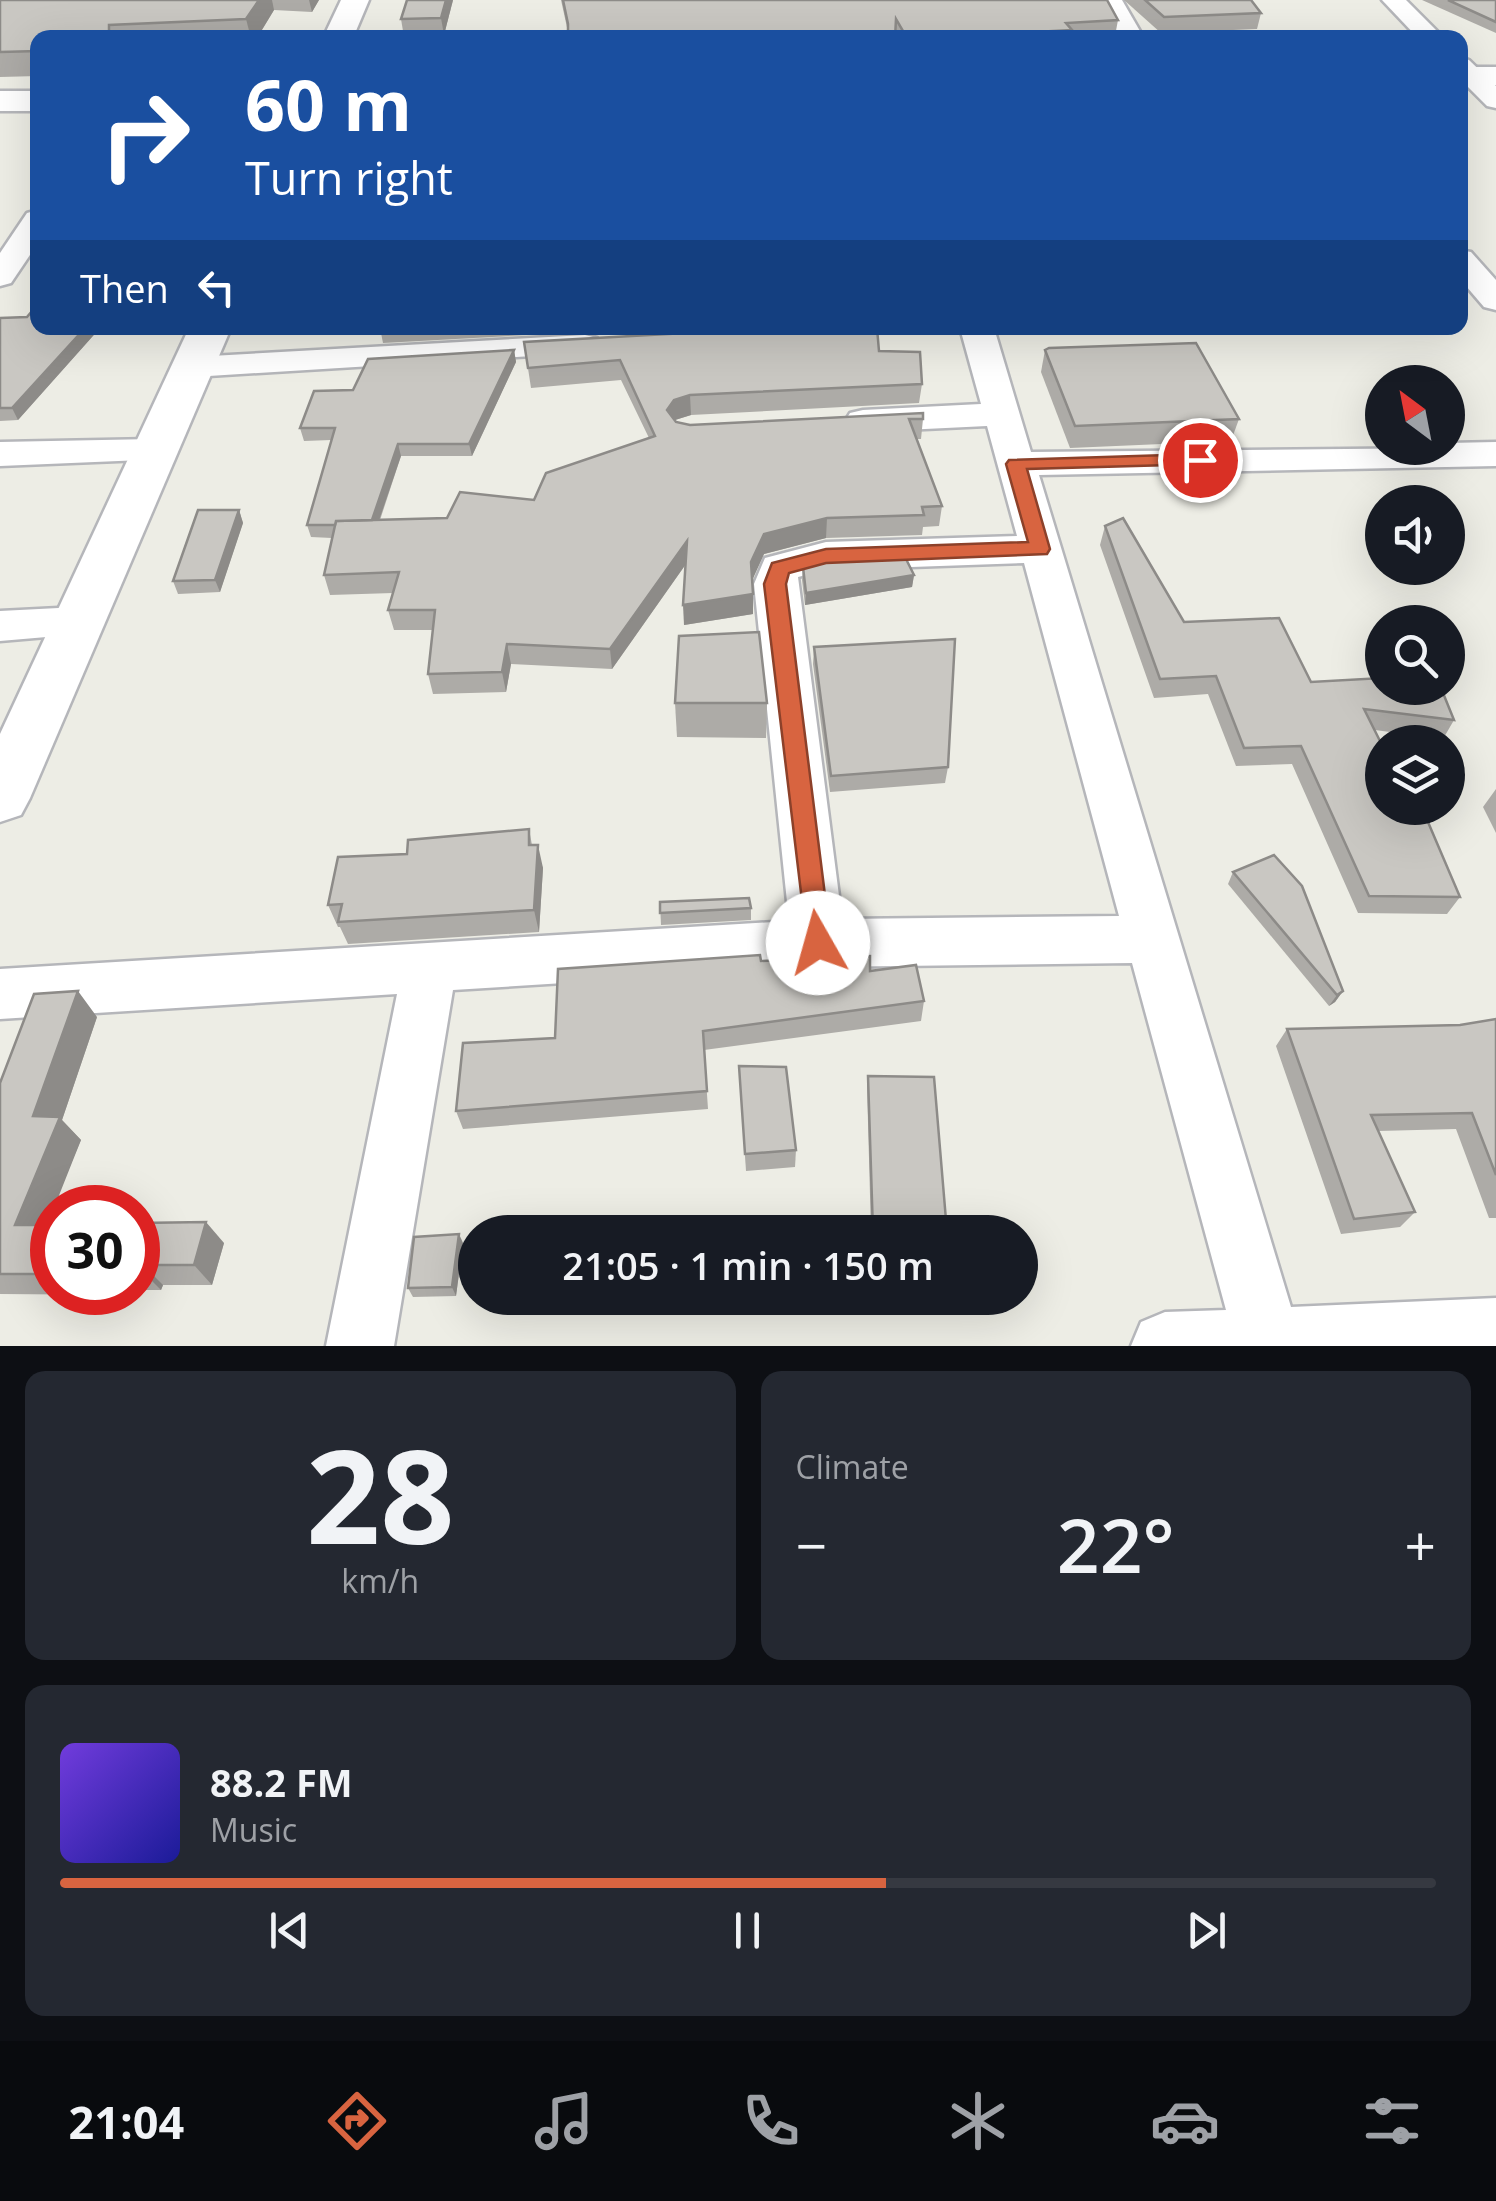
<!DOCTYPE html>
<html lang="en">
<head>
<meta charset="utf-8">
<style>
  :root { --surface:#171b24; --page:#242831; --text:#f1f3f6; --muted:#9ea1a6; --line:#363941; --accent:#d86440 }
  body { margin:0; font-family:"Open Sans",sans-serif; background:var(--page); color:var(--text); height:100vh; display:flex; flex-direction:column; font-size:38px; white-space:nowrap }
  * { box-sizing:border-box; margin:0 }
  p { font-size:32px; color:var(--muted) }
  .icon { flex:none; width:55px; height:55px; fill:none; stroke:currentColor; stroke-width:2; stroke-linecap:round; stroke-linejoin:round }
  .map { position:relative; height:1346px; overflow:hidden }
  .drawer { display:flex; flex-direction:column; gap:25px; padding:25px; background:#0d0f14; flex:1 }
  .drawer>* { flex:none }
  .top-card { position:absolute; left:30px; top:30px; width:1438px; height:305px; border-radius:20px; box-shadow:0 10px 40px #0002; background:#1a4fa0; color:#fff; overflow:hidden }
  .needle { width:65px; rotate:328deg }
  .fabs { position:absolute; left:1365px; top:365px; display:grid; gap:20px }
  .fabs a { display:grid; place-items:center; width:100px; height:100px; border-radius:50%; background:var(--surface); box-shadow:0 10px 40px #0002; font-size:50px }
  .speed { position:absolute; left:30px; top:1185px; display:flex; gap:20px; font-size:50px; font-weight:700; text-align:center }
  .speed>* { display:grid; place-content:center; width:130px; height:130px; border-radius:50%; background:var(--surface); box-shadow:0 10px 40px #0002; line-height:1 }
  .speed .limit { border:15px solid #d22; background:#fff; color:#111 }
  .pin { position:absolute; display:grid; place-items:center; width:85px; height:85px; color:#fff; margin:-42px; border:5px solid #fff; border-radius:50%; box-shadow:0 2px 10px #0007 }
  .me { position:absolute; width:110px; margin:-55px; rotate:353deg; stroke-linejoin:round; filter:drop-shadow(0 0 8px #0008) }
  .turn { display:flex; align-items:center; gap:35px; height:210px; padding:0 50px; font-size:45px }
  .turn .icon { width:130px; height:130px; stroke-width:2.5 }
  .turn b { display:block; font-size:70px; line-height:85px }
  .then { display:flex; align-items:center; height:95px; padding:0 50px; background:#0003; gap:20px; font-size:38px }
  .big { font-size:75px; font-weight:600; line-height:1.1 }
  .drawer .widget { flex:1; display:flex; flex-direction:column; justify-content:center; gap:15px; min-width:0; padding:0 35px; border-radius:20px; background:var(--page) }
  .drawer .dial { align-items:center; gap:0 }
  .dial b { font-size:130px; line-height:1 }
  .song { display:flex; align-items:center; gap:30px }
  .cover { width:120px; height:120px; border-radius:15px; background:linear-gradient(135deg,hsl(260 70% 55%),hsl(240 70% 35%)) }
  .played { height:10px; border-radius:5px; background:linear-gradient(90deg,var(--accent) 60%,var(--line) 60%) }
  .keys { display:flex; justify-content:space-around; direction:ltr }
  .heat { display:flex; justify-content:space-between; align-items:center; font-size:55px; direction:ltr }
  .drawer .tiles { flex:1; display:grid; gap:25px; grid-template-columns:1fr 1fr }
  .widget:last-child { grid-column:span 2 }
  .trip { position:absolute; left:458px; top:1215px; width:580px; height:100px; border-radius:50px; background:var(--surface); box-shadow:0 10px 40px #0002; font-weight:600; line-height:100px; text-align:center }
  .menu { display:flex; height:160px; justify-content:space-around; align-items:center; background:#090b0e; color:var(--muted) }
  .menu .icon { width:70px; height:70px }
  .menu .selected { color:var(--accent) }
  .menu b { font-size:45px; color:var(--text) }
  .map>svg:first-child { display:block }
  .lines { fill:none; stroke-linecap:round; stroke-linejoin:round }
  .minor-casing { stroke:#b5b6ba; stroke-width:5 }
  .tertiary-casing { stroke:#b5b6ba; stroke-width:5 }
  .minor { fill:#fff; fill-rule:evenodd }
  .tertiary { fill:#fff; fill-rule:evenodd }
  .wall { fill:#adaba7 }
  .shaded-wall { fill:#8d8b88 }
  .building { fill:#c9c7c2; stroke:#8d8b88; stroke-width:2.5 }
  .route { fill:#d86440; stroke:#8c412a; stroke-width:2.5 }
</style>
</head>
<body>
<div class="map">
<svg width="1496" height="1346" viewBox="0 0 1496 1346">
  <rect width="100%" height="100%" fill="#edede5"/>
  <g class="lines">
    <g class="minor-casing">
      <g id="minor">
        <polygon points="1100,0 1122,0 1144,38 1120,38"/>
        <polygon points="1382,0 1406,0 1444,38 1418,38"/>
        <polygon points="1460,57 1469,60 1496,86 1496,108 1487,106 1460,79"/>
        <polygon points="38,210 38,243 11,283 0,286 0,253 27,213"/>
        <polygon points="1460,250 1471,252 1496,280 1496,310 1484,307 1460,279"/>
        <path d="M960,328H994L1031,452L1448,448V443L1496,442V466L1039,475L1291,1307L1496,1298V1346H1131L1141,1322L1165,1312L1226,1310L1132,963L818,967L453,990L394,1346H326L397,994L0,1019V969L789,921L754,584L765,558L826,542L1017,536L987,426L863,432L850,429L845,421L850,413L863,410L981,404ZM1024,563L1119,916L842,919L798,577L826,570Z"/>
        <polygon points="585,335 597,338 602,345 597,352 193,377 181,374 176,367 181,360 193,357"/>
        <polygon points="153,439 166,443 172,451 166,459 0,466 0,442"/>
        <polygon points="78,607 93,611 100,622 93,633 0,641 0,611"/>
      </g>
    </g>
    <g class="tertiary-casing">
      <g id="tertiary">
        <polygon points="341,0 369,0 353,38 323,38"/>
        <rect x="1460" y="67" width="36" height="18"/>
        <rect x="0" y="91" width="38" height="20"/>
        <polygon points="189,328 231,328 30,798 21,815 0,822 0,734"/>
      </g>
    </g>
    <use href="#minor" class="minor"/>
    <use href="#tertiary" class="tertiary"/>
  </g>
  <g class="wall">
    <polygon points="0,0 319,0 312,12 274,10 257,38 38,38 38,76 0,77"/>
    <polygon points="453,0 444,35 404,37 401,19"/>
    <polygon points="561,0 1107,0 1118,20 1115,36 1092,38 896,38 895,36 568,32"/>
    <polygon points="1124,0 1251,0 1261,13 1257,29 1161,33"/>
    <polygon points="1422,0 1496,0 1496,33"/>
    <polygon points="0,318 38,328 100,328 18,420 0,421"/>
    <polygon points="380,328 652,328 383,343"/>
    <polygon points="722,331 879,351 922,384 919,403 691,415 675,420 676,422 690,425 923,419 921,439 916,439 942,506 939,526 923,527 922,535 826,538 764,554 752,579 753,614 684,625 686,564 612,669 511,664 506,692 433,694 428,674 433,630 394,630 388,610 393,593 330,595 324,575 332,538 311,537 307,525 331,440 304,441 300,428 353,390 514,350 516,362 472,456 401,456 380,520 447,518 534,500 649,438 621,380 531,388 524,342"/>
    <polygon points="1045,350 1239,419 1231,441 1070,448 1041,372"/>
    <polygon points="239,510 243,523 220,592 178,594 173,581"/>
    <polygon points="1105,526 1184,622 1311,682 1454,720 1443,739 1375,730 1460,897 1447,914 1358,913 1292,764 1236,766 1208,694 1154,698 1100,545"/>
    <polygon points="803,567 914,575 912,587 805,605 802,580"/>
    <polygon points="814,647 948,767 945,783 830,792 813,664"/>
    <polygon points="675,703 767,703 766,738 677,737"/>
    <polygon points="1496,789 1496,833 1483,807"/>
    <polygon points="529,829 532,845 543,868 539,932 348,944 340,927 338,927 328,905 407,854"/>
    <polygon points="1233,872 1343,991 1335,1002 1329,1006 1228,884"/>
    <polygon points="660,902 751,908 751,920 661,925"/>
    <polygon points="761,961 870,971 924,1001 921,1021 704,1050 708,1109 463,1129 456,1111 555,1038"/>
    <polygon points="97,1017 62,1120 81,1140 52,1208 52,1212 48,1225 52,1225 52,1292 128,1292 127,1295 0,1294 0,1083"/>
    <polygon points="1496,1019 1496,1218 1489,1218 1456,1129 1378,1131 1415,1212 1400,1227 1341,1234 1276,1046 1287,1029 1460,1025"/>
    <polygon points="739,1066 796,1150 795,1167 746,1171"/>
    <polygon points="868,1076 947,1232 871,1232 867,1086"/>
    <polygon points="138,1223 224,1243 212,1285 163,1285 161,1290 138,1290"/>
    <polygon points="463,1243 456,1296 413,1297 408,1288"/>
  </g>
  <g class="shaded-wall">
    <polygon points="259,0 272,0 274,10 257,38 251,38 246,19"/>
    <polygon points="309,0 319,0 312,12"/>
    <polygon points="446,0 453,0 444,35 441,18"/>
    <polygon points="85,328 100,328 18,420 12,408"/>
    <polygon points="514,350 516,362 472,456 469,444"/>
    <polygon points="690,395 691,415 675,420 667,410 674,400"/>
    <polygon points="398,444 401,456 373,538 370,526"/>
    <polygon points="239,510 243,523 220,592 215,580"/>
    <polygon points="827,518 826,538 764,554 751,583 751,562 764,534"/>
    <polygon points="687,541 688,561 612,669 610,649"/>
    <polygon points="914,575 912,587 805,605 806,593"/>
    <polygon points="753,594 753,614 684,625 683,605"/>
    <polygon points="507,644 511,664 506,692 502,672"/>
    <polygon points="538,845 543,868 539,932 534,910"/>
    <polygon points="78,991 97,1017 62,1120 81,1140 54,1208 52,1208 52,1212 39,1246 15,1225 33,1116"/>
    <polygon points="1343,991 1335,1002 1329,1006 1337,995"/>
    <polygon points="206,1222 224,1243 212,1285 194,1265"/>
    <polygon points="459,1234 463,1243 456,1296 452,1287"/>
    <polygon points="143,1265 163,1285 161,1290 141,1270"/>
  </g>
  <g class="building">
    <polygon points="0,0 259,0 246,19 109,25 109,38 38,38 38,51 0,52"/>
    <polygon points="407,0 446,0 441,18 401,19"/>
    <polygon points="563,0 1107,0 1118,20 1066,23 1072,30 996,34 998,38 907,38 896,19 895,38 568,38 568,24"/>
    <polygon points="1145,0 1251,0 1261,13 1164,17"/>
    <polygon points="1448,0 1496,0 1496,22"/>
    <polygon points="38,304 38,328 85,328 12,408 0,408 0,318 27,317"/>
    <polygon points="737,328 877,328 879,351 920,352 922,384 690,395 674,400 667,410 676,422 690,425 923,413 923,419 909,419 942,506 922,507 924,515 827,518 764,534 751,562 753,594 683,605 687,541 610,649 507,644 502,672 428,674 435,610 388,610 399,572 324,575 336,521 447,518 460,492 534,500 546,473 655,436 620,360 528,368 524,342 722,331"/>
    <polygon points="1196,343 1239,419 1075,426 1045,350 1049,348"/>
    <polygon points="514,350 469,444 398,444 372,520 336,521 335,525 307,525 335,428 300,428 314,391 353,390 368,359"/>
    <polygon points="198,510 239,510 215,580 173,581"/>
    <polygon points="1123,518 1184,622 1279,618 1311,682 1382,678 1382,688 1441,688 1454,720 1364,709 1382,745 1382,808 1422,808 1460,897 1369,896 1301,746 1244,748 1216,676 1160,679 1105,526"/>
    <polygon points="906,559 914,575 806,593 803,567 827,561"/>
    <polygon points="759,632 767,703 675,703 679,636"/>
    <polygon points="955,639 948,767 831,776 814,647"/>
    <polygon points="529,829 529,845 538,845 534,910 338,922 342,904 328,905 338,857 407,854 408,840"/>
    <polygon points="1274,855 1302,886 1343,991 1337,995 1233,872"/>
    <polygon points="749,898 751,908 660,913 660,902"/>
    <polygon points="760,955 761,961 870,956 870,971 916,965 924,1001 703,1031 707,1091 456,1111 463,1043 555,1038 558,969"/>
    <polygon points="78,991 33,1116 60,1117 15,1225 52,1225 52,1274 0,1274 0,1083 34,994"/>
    <polygon points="1496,1019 1496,1175 1472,1113 1371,1115 1415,1212 1354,1219 1287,1029 1460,1025"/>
    <polygon points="739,1066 786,1067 796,1150 745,1154"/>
    <polygon points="868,1076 934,1077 947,1232 873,1232"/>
    <polygon points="206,1222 194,1265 143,1265 141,1270 138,1270 138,1223"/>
    <polygon points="586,1230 586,1232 561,1232"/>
    <polygon points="459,1234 452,1287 408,1288 414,1237"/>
  </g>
  <polygon class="route" points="1200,454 1210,460 1207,464 1027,469 1050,549 1047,554 826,563 789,573 786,584 831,943 827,951 808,951 764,584 772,563 826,549 1028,542 1006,464 1009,460"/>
</svg>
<div class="fabs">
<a><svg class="needle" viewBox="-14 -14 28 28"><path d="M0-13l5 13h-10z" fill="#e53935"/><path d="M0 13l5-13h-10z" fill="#9ea1a6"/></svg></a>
<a><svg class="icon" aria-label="sound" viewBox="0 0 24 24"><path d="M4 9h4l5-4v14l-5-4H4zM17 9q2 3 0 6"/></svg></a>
<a><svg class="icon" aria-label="search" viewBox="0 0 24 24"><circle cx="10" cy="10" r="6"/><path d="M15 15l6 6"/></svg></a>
<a><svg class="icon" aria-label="layers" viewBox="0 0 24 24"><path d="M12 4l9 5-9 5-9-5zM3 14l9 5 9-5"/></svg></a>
</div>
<div class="speed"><div class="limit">30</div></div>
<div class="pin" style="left:1200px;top:460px;background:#d93025"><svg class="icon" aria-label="arrive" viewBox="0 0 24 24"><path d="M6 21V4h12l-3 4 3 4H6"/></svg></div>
<svg class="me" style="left:818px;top:943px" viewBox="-20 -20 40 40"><circle r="19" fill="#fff"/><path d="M0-13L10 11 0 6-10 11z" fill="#d86440"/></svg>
<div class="trip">21:05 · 1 min · 150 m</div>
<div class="top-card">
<div class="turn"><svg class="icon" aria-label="right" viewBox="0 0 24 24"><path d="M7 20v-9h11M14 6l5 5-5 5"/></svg><div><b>60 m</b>Turn right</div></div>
<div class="then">Then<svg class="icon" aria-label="left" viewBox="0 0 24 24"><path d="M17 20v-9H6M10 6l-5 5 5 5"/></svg></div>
</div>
</div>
<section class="drawer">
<div class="tiles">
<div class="widget dial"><b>28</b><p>km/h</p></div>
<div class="widget"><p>Climate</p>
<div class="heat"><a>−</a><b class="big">22°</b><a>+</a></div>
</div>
<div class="widget">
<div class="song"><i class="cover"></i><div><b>88.2 FM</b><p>Music</p></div></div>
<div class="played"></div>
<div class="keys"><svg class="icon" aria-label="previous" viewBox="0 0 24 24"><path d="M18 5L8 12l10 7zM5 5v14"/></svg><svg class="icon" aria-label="pause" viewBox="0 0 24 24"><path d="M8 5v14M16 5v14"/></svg><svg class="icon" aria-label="next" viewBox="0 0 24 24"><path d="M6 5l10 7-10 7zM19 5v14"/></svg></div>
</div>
</div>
</section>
<nav class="menu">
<b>21:04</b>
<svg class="icon selected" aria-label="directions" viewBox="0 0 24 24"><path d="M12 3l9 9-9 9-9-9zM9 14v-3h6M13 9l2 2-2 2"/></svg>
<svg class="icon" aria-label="music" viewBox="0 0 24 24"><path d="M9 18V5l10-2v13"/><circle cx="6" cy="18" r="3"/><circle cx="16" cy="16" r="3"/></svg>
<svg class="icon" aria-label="phone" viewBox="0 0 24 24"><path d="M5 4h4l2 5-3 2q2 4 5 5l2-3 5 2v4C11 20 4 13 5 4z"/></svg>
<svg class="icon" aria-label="climate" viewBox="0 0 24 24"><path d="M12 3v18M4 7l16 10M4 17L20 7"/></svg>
<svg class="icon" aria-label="car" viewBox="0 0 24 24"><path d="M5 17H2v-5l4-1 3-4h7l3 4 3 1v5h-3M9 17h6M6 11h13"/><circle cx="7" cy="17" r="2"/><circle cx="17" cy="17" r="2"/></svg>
<svg class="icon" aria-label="filters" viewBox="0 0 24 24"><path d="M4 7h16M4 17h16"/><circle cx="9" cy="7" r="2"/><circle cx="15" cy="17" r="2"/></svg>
</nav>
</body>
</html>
